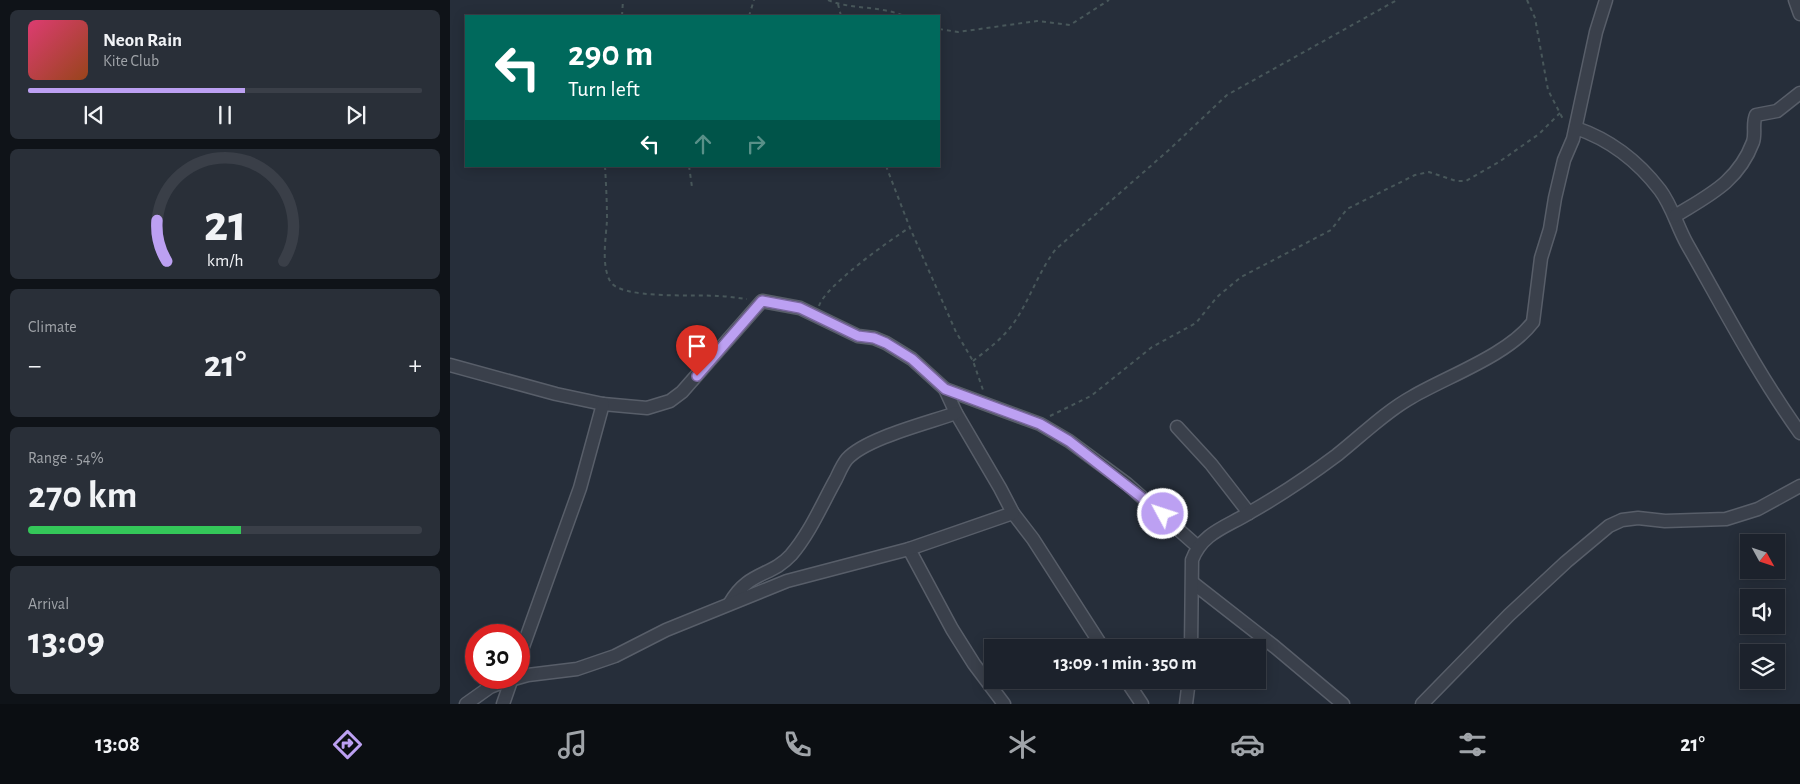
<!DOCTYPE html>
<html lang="en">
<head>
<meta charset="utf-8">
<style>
  :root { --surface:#1c222c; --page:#292f38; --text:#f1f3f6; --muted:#a0a4a9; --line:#3a3f48; --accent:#bca0f2 }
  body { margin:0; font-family:"Alegreya Sans",sans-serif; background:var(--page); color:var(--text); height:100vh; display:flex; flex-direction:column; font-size:19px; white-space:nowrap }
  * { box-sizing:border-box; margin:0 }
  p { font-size:16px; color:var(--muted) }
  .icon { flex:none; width:28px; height:28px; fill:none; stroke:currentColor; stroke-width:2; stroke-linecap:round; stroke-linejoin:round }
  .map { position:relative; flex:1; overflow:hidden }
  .details { display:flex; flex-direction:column; gap:10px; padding:10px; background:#0f1318; width:450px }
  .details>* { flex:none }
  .guide { position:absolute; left:15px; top:15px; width:475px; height:152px; border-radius:0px; box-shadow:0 2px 12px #0003,0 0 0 1px var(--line); background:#00695c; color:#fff; overflow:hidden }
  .needle { width:32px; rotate:130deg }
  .fabs { position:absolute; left:1290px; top:534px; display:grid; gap:10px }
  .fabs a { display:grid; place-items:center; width:45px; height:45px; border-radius:0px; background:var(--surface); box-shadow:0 2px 12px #0003,0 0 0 1px var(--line); font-size:25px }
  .speed { position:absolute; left:15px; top:624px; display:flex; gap:10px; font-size:25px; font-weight:700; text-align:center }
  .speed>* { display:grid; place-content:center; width:65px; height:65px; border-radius:50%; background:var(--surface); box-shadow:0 2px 12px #0003,0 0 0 1px var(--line); line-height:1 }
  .speed .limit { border:8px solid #d22; background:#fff; color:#111 }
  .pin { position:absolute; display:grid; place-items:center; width:42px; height:42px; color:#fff; margin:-51px -21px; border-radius:50% 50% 50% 0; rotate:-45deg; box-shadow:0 0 5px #0007 }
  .pin .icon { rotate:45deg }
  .me { position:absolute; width:55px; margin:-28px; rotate:310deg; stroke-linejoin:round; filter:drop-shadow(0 0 4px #0008) }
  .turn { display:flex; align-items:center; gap:18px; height:105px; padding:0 20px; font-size:22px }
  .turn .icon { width:65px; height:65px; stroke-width:2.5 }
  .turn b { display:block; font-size:35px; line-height:42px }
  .lanes { display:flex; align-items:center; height:48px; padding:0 20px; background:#0003; justify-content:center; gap:25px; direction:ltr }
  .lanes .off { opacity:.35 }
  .big { font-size:38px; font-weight:700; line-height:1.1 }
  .details .tile { flex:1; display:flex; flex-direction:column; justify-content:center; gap:8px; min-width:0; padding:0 18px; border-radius:8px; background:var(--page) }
  .details .dial { align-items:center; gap:0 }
  .dial svg { height:130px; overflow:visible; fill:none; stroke:var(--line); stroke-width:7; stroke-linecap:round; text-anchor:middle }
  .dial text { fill:var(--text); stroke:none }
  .song { display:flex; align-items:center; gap:15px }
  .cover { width:60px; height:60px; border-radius:8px; background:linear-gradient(135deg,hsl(340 70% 55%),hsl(20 70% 35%)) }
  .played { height:5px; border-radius:2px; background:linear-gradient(90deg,var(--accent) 55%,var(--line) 55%) }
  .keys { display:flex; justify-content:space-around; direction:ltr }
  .heat { display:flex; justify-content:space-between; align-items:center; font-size:28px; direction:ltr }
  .charge { height:8px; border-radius:4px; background:linear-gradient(90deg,#34c759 54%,var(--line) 0) }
  .trip { position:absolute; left:534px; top:639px; width:282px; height:50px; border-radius:0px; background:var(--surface); box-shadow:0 2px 12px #0003,0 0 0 1px var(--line); font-weight:700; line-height:50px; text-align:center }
  .tab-bar { display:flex; height:80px; justify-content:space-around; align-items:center; background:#0b0e12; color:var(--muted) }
  .tab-bar .icon { width:35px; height:35px }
  .tab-bar .current { color:var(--accent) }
  .tab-bar b { font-size:22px; color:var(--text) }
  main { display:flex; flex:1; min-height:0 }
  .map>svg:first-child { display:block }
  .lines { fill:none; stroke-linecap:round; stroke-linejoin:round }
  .minor-casing { stroke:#585e69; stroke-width:15 }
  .path { stroke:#48575a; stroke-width:2; stroke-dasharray:4 4; stroke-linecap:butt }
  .minor { stroke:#3a404b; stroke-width:12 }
  .route-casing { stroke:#7a689d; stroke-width:12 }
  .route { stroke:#bca0f2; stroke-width:9 }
</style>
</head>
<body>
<main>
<section class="details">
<div class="tile">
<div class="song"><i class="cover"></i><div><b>Neon Rain</b><p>Kite Club</p></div></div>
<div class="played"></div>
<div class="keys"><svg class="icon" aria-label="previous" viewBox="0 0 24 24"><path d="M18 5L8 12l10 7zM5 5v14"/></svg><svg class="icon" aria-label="pause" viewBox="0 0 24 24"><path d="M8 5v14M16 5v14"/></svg><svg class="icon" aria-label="next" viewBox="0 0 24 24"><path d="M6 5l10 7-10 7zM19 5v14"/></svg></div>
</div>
<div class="tile dial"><svg viewBox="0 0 100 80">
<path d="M14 69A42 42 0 1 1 86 69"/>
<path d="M14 69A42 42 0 0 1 8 44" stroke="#bca0f2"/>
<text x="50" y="56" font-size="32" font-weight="700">21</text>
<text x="50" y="72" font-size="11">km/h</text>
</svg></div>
<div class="tile"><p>Climate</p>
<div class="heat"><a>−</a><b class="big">21°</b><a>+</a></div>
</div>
<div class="tile"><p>Range · 54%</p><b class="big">270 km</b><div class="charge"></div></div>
<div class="tile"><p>Arrival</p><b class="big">13:09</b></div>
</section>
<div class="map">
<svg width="1350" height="704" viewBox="0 0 1350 704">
  <rect width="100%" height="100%" fill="#262e3a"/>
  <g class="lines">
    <g class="minor-casing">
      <g id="minor">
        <polyline points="1345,0 1350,14"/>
        <path d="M1126,128C1161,140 1187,160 1210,190C1222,206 1227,226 1237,244C1273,307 1307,373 1350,433"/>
        <path d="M1225,216C1259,195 1288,182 1303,142C1306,133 1302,124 1306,115L1327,111L1350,93"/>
        <polyline points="0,365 106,394 153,404 197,408 220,401 232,392 312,301 350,308 408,336 424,338 436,343 462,359 495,389 590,424 619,441 677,484 747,546"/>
        <polyline points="495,389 506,413 550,488 563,513 583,539 653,648"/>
        <polyline points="727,427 761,464 799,513"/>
        <polyline points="459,549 502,629 524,664 554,704"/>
        <polyline points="743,583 825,647 893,704"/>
        <path d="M280,603C298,571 321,577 341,555C360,533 372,504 386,479C389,473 392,465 397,459C416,438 478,423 506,413"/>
        <path d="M741,648L742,560C752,533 776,527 799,513C829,496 859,476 887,455C911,436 935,412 962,397C998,376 1058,355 1083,322L1091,258L1100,229L1105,198L1114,160L1123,139L1146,32L1156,0"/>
        <polyline points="69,658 130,488 153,404"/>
        <polyline points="676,680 692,704"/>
        <polyline points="16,704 40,687 53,682 78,675 127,669 165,656 216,630 337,581 459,549 563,513"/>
        <polyline points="53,704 62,678"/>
        <polyline points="736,704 739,680"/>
        <polyline points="972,704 1059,615 1116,562 1159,526 1172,520 1188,518 1215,521 1276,519 1308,509 1350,486"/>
      </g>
    </g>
    <g class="path">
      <path d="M378,0C401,10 429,5 454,16"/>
      <polyline points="1077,0 1085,18 1098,90 1114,121"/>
      <polyline points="388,4 391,16"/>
      <polyline points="172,16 173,0"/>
      <polyline points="299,16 304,0"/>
      <polyline points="489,29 508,32 587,21 620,25 659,0"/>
      <path d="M155,166C156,184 157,202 157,220C156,238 151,264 160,281C170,300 247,294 267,296C277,296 287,298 297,299"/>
      <polyline points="239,166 242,187"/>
      <polyline points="436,166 460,228 506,332 523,361 533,390"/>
      <path d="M369,306C375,286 440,240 459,228"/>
      <path d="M523,361C537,350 552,339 563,324C580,300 588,272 606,249L720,149L777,95L947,0"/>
      <polyline points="600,416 641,396 702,347 746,323 767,297 791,277 881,230 897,209 965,175 979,172 1006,181 1016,181 1049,162 1089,134 1110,113"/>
    </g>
    <use href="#minor" class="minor"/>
  </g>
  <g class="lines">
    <g class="route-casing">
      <polyline id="route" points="247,376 312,301 350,308 408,336 424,338 436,343 462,359 495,389 590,424 619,441 713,514"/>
    </g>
    <use href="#route" class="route"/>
  </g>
</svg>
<div class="fabs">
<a><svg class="needle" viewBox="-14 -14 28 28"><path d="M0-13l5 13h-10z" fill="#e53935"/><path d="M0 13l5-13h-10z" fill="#a0a4a9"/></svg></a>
<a><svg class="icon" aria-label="sound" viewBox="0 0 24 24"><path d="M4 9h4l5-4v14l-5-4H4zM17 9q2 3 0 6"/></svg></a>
<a><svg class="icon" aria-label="layers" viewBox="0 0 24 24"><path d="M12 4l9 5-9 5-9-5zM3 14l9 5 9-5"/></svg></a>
</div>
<div class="speed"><div class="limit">30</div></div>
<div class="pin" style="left:247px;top:376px;background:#d93025"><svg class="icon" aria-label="arrive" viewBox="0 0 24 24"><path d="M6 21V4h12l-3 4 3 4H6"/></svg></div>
<svg class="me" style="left:713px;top:514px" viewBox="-20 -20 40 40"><circle r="17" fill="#bca0f2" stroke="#fff" stroke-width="3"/><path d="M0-11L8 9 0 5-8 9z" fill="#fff"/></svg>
<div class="trip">13:09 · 1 min · 350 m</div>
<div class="guide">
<div class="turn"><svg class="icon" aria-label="left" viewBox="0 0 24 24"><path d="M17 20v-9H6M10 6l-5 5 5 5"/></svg><div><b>290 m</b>Turn left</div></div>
<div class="lanes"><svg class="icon" aria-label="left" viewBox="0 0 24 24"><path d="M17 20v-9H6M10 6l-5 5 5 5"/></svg><svg class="icon off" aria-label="ahead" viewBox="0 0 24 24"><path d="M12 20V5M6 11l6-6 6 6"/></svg><svg class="icon off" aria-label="right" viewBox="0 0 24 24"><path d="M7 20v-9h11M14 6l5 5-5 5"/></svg></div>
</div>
</div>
</main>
<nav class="tab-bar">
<b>13:08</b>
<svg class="icon current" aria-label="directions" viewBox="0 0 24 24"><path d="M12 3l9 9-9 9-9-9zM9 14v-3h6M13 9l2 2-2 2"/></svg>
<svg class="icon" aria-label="music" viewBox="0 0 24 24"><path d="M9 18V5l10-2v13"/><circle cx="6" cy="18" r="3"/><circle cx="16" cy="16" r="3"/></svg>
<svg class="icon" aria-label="phone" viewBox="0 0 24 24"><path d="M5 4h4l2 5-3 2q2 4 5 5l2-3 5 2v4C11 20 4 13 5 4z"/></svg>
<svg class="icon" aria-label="climate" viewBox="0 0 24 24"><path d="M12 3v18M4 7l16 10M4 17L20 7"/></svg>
<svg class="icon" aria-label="car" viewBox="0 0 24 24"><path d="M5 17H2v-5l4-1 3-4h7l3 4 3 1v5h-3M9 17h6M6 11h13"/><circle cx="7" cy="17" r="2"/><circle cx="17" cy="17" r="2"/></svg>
<svg class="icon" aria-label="filters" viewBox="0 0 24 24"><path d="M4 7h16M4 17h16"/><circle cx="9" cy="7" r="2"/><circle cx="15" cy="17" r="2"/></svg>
<b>21°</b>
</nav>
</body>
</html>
